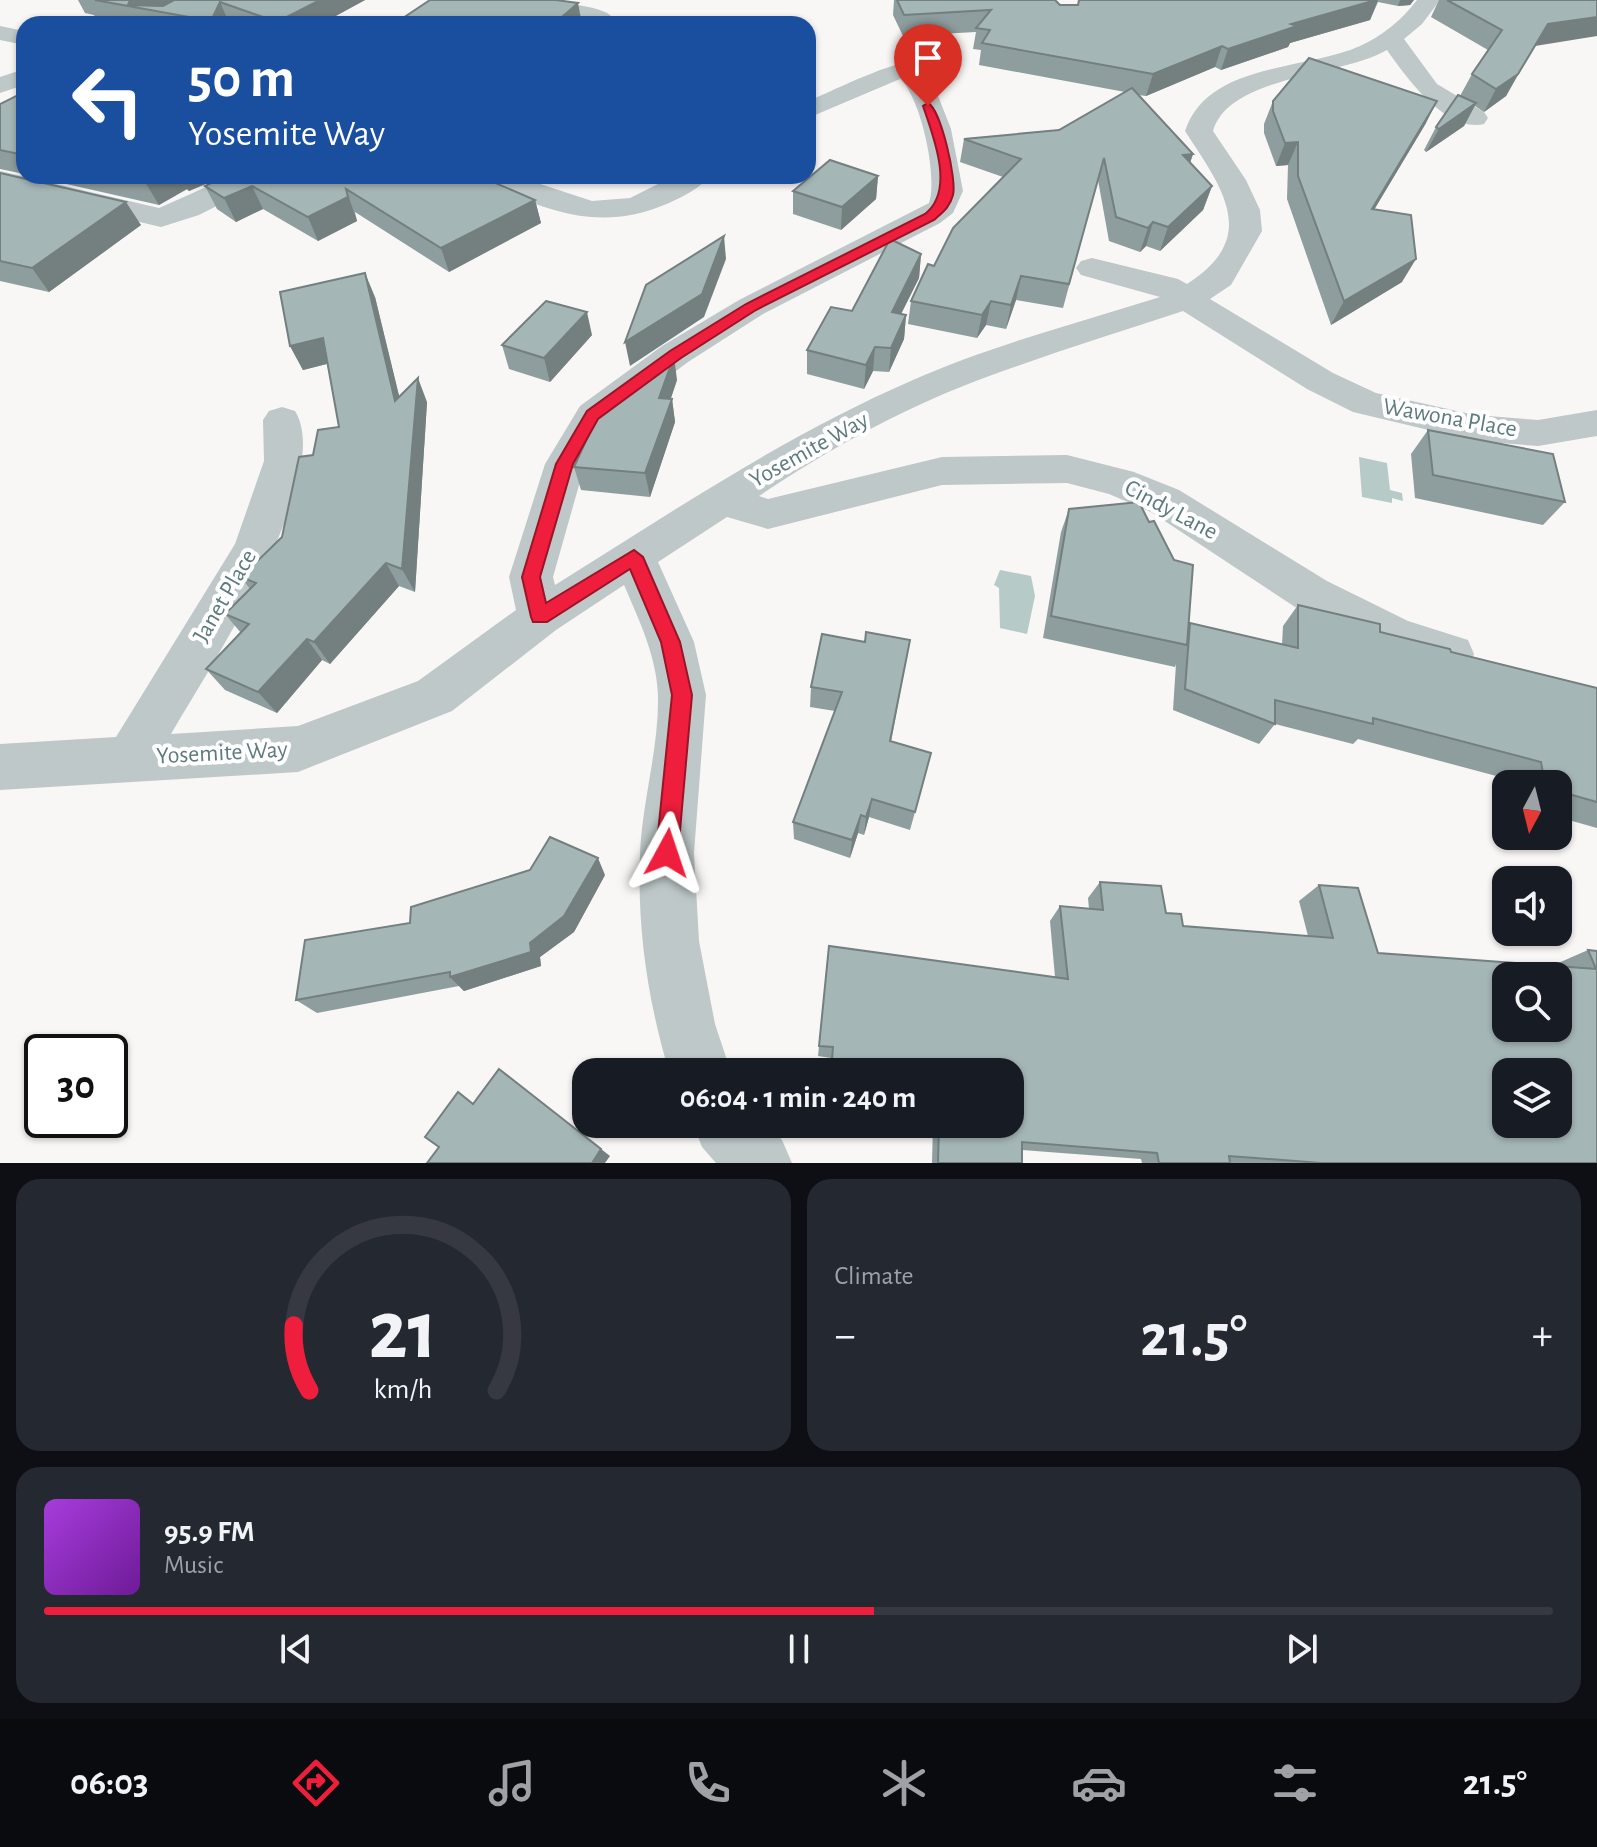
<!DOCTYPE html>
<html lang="en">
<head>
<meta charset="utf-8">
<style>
  :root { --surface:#171b24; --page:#242831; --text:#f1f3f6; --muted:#9ea1a6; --line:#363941; --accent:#ef1e3c }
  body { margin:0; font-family:"Alegreya Sans",sans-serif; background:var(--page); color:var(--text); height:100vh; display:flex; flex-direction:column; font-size:30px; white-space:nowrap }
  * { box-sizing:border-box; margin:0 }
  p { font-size:26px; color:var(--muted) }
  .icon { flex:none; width:44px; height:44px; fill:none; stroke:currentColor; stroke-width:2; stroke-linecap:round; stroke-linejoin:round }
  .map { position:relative; height:1163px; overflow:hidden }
  .drawer { display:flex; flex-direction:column; gap:16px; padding:16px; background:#0d0f14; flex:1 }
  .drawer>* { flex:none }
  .hud { position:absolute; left:16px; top:16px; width:800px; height:168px; border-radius:24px; box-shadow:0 2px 6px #0004; background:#1a4fa0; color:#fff; overflow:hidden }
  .needle { width:52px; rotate:187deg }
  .fabs { position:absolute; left:1492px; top:770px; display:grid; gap:16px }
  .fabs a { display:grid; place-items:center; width:80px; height:80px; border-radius:16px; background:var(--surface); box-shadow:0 2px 6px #0004; font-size:40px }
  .speed { position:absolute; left:24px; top:1034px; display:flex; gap:16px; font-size:40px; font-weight:700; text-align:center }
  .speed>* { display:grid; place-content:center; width:104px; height:104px; border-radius:50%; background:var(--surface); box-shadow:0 2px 6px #0004; line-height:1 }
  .speed .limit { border:4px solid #111; border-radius:12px; background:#fff; color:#111 }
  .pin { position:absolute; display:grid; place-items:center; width:68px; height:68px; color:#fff; margin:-82px -34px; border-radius:50% 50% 50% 0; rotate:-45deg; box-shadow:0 0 8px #0007 }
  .pin .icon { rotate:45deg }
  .me { position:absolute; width:88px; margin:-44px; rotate:5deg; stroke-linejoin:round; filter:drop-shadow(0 0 6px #0008) }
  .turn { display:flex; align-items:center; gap:28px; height:168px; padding:0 40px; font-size:36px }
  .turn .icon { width:104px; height:104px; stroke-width:2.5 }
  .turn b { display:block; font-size:56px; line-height:68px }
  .big { font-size:60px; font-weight:600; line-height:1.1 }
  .drawer .tile { flex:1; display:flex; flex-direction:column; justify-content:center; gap:12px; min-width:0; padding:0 28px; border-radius:24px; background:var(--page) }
  .drawer .dial { align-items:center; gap:0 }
  .dial svg { height:208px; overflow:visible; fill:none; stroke:var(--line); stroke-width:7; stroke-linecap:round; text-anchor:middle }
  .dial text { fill:var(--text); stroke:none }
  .song { display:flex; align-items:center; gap:24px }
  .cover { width:96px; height:96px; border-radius:12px; background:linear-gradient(135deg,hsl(280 70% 55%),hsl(280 70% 35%)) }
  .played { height:8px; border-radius:4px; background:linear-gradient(90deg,var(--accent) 55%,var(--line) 55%) }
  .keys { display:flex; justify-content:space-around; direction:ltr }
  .heat { display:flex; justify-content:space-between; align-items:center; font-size:44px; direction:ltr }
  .drawer .tiles { flex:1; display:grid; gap:16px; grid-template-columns:1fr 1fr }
  .tile:last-child { grid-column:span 2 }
  .trip { position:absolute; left:572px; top:1058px; width:452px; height:80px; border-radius:24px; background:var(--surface); box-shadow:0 2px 6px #0004; font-weight:600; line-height:80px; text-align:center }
  .tabs { display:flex; height:128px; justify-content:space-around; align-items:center; background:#090b0e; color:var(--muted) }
  .tabs .icon { width:56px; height:56px }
  .tabs .on { color:var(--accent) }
  .tabs b { font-size:36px; color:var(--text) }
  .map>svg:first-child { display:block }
  .water { fill:#b6cac8 }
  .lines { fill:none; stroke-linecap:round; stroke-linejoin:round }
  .minor { fill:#bec8c8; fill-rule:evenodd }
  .wall { fill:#8e9d9d }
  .shaded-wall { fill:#747f7f }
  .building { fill:#a5b6b6; stroke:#747f7f; stroke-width:2; fill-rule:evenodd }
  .route { fill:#ef1e3c; stroke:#9b1427; stroke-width:2 }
  .labels { text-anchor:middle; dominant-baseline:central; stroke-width:8; stroke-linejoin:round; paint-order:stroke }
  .street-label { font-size:24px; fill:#5d7a7d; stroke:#fff }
</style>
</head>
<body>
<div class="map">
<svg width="1597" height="1163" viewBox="0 0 1597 1163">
  <rect width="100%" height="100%" fill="#f8f7f5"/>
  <g class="water">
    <polygon points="1359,457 1387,463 1390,490 1402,493 1403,501 1392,498 1392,503 1362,497"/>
    <polygon points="1000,570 1031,576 1035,596 1027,634 1000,628 999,588 994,585"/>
  </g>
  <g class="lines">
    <g class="minor">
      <path d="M482,0C505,0 599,0 612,17L600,24L493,7Z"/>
      <path d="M1417,0H1440L1422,24L1404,39L1437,84L1484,112L1488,118L1484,124C1446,133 1406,77 1387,50C1341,77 1229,75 1213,131L1246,180L1260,210L1262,231L1231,285L1210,299L1333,373L1376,393L1475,415L1538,420L1597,410V436L1538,446L1475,441L1353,412L1307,389L1183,311C1119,332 1055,352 992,375C911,404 830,448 759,496L768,499L942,457L1067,455L1134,472L1179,490L1327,581L1408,621L1468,640L1474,654L1468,668L1451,674L1378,648L1295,607L1151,512L1109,494L1067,483L942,485L768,529L727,517L658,562L694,642L706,695L694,853L699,941L715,1024L731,1072H669C648,1001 637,929 640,854C642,802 659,748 658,696C657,657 639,620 624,585L556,630L452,711L298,772L0,790V744L116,737L235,544L264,461L263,420L269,411L282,407L295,411C336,477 207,671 171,734L298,726L418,681L516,610L509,577L545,464L580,406L662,346L739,300L929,203C938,178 921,97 900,79L808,118V101C828,93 896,59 911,63L933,83L951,129L963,191L953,213L940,223L763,314L688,362L607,423L585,464L553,577L555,585C672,512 786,435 913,380C992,345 1078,323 1160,297L1081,275L1076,268L1081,261L1092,258L1178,279L1187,284C1261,237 1222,188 1185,131C1208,62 1304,71 1360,46C1382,36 1402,20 1417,0Z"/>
      <polygon points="0,26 24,31 24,45 0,40"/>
      <polygon points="24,69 24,85 0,93 0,77"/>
      <polygon points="0,171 159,208 231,176 268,176 264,182 199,215 161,227 0,189"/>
      <path d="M476,176H516L592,201L630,198L674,176H709C701,188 682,197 669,203C597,234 548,210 480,182Z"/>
      <polygon points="693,1124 768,1124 782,1140 792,1163 716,1163 702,1147"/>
    </g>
  </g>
  <g class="wall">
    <polygon points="78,0 365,0 321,24 124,24 96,19 94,15 85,13"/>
    <polygon points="894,0 1055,0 1060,5 1078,5 1079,0 1414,0 1410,5 1398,6 1378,2 1370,20 1290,43 1288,47 1221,70 1215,67 1146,96 1138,95 1193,154 1190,163 1212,186 1203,210 1160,251 1146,246 1140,252 1109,241 1098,180 1063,308 1016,300 1006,329 986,325 977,338 908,324 911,301 934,266 1003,177 960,162 964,139 1059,130 1125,92 979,65 981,50 973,49 976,32 903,36 893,15"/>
    <polygon points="1439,0 1597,0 1535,46 1506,96 1484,112 1475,106 1464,126 1426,152 1424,150 1436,127 1460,96 1472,74 1488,50 1431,17"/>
    <polygon points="24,92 24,174 0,169 0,104"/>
    <polygon points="1273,101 1426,123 1374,210 1402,282 1331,325 1287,199 1288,165 1276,166 1264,133 1264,124"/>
    <polygon points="0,173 141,225 49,292 0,281"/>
    <polygon points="31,176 224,176 189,191 187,189 159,205"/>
    <polygon points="225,176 535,200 541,223 449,272 355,212 357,221 318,241 263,209 236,222 217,209 205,186"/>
    <polygon points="878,176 876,199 841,230 793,214 793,191"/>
    <polygon points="921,254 919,278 901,314 906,315 904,339 889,372 873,371 864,389 807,374 807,350 852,311"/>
    <polygon points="375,297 399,397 427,402 415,592 399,586 330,664 322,660 277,713 225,690 206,669 241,633 225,614 250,589 241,577 282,537 313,455 339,427 327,364 303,370 290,346"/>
    <polygon points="592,335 550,382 509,369 502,345"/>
    <polygon points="677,380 671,398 672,399 675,422 650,497 581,490 574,467"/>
    <polygon points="1428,430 1565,502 1543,525 1415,498 1411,454"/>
    <polygon points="1069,509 1149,522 1189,626 1190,623 1282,645 1283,626 1298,605 1380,632 1451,652 1597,688 1597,828 1558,817 1558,784 1516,784 1515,781 1358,739 1353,744 1275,724 1259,744 1173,710 1176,664 1175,667 1043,638 1061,532"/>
    <polygon points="910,640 891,742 926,773 910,830 869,817 864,835 858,833 850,858 794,839 793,822 835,711 810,707 811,687 865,642"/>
    <polygon points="605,875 574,932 540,957 541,966 464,991 459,986 317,1013 296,1000"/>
    <polygon points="1100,882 1166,913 1183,926 1308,936 1299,901 1319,885 1378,953 1557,966 1556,964 1588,950 1597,951 1597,1163 1142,1163 1141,1159 1022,1150 1022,1163 932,1163 933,1124 1010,1124 831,1058 818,1056 829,946 1055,977 1050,921 1060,906 1089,909 1088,898"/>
  </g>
  <g class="shaded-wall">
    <polygon points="130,0 180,0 158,11 128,6 129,1"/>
    <polygon points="320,0 365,0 321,24 278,24 277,22"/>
    <polygon points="1376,0 1378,0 1370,20 1290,43 1288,47 1221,70 1228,49 1291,24"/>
    <polygon points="1400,0 1414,0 1410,5 1398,6"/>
    <polygon points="220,2 229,23 228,24 213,24 211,21"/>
    <polygon points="578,3 582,24 554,24"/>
    <polygon points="1597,17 1597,36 1535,46 1548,24"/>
    <polygon points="1222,46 1215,67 1146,96 1153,74"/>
    <polygon points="1518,74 1506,96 1484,112 1496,89"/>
    <polygon points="1437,101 1426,123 1360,233 1372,209"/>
    <polygon points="1476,103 1464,126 1426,152 1439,129"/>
    <polygon points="1298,142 1288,165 1276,166 1285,143"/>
    <polygon points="1193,154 1185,177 1183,155"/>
    <polygon points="156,176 224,176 189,191 187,189 159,205 145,182"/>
    <polygon points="878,176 876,199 841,230 842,207"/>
    <polygon points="252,186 263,209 236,222 224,198"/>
    <polygon points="1212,186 1203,210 1160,251 1168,227"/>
    <polygon points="346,189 357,221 318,241 308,217"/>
    <polygon points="535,200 541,223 449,272 441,248"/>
    <polygon points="126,202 141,225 49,292 32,268"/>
    <polygon points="1153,222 1146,246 1140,252 1148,228"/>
    <polygon points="724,236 726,259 704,317 630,366 625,342"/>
    <polygon points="921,254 919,278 890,336 892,312"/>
    <polygon points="1416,259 1402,282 1331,325 1344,301"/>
    <polygon points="365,273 375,297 406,424 395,401"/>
    <polygon points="1021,276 1016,300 1006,329 1011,305"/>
    <polygon points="991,301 986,325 977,338 982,315"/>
    <polygon points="587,312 592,335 550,382 544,358"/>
    <polygon points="906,315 904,339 889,372 891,348"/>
    <polygon points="323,338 334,362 303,370 290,346"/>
    <polygon points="875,347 873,371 864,389 866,365"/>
    <polygon points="674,356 677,380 663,421 659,398"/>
    <polygon points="418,378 427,402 415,592 402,569"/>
    <polygon points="672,399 675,422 650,497 645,473"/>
    <polygon points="386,563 399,586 330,664 314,642"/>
    <polygon points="307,639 322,660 277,713 258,692"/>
    <polygon points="872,799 869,817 864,835 866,817"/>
    <polygon points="861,815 858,833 850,858 852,840"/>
    <polygon points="598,858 605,875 574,932 540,957 541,966 464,991 450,977 530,943"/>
    <polygon points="601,1149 610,1156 605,1163 592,1163"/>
  </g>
  <g class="building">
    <polygon points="95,0 130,0 128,5 163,6 174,0 320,0 277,22 220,2 211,21"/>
    <polygon points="430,0 556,0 578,3 554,24 394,24"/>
    <polygon points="897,0 1055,0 1060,5 1078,5 1079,0 1376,0 1291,24 1297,26 1228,49 1222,46 1153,74 982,43 990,30 976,28 991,10 904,15"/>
    <polygon points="1447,0 1597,0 1597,17 1548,24 1518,74 1496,89 1472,74 1502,30"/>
    <polygon points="1309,58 1437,101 1372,209 1411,215 1416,259 1344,301 1298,176 1298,142 1285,143 1273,111 1273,101"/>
    <polygon points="1132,88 1193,154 1183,155 1212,186 1168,227 1153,222 1148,228 1116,217 1104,158 1069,284 1021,276 1011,305 991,301 982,315 911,301 928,264 934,266 953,228 1021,159 964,139 1059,130"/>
    <polygon points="24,92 24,155 0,150 0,104"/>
    <polygon points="1458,95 1476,103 1439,129 1436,127"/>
    <polygon points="830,160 878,176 842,207 793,191"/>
    <polygon points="0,173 126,202 32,268 0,261"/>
    <polygon points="119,176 156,176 145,182"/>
    <polygon points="225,176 479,176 535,200 441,248 346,189 348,197 308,217 252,186 224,198 205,186"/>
    <polygon points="724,236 702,294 625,342 646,285"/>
    <polygon points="890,239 921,254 892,312 906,315 891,348 875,347 866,365 807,350 831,307 852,311"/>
    <polygon points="365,273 395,401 418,378 402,569 386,563 314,642 307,639 258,692 206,669 249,624 225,614 256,583 241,577 282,537 299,457 313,455 318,430 339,427 323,338 290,346 280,292"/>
    <polygon points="546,301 587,312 544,358 502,345"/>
    <polygon points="667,355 674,356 659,398 672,399 645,473 574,467 604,401"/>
    <polygon points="1428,430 1553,454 1565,502 1433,475"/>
    <polygon points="1139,502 1149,522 1154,521 1174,560 1193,565 1187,645 1051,616 1069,509"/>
    <polygon points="1298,605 1380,624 1380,632 1450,649 1451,652 1597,688 1597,802 1558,791 1558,784 1545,784 1541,762 1373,718 1373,724 1275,700 1275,724 1185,689 1190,623 1298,648"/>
    <polygon points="866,632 910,640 890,741 931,753 915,812 872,799 866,817 861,815 852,840 793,822 842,692 811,687 822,634 865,642"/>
    <polygon points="550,837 598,858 564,916 530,943 531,952 450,977 450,972 296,1000 305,940 410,923 411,907 530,870"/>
    <path d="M1100,882L1161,886L1166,913L1181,914L1183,926L1333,938L1319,885L1358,888L1378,953L1596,969L1588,950L1597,951V1163H1321L1229,1156L1230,1163H1159L1157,1153L1022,1142V1163H938L939,1124H1010V1072H831L833,1047L819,1046L829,946L1068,979L1060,906L1103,910ZM1506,976H1558V1028H1506ZM1506,1072H1558V1124H1506Z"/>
    <polygon points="499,1069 601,1149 592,1163 427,1163 439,1147 425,1137 458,1092 473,1104"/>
  </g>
  <path class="route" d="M928,103C941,110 957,180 953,195C950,207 943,212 934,220L756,310L681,358L598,419L573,464L540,577L546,603L634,550L643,557L680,642L692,695L678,853L675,861L667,864L659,861L656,853L672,695L661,642L630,569L547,622H533L531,617L522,577L556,464L587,411L670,351L746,304L925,214C955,191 934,138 923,106Z"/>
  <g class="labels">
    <g class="street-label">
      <text transform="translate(1450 418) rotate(10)">Wawona Place</text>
      <text transform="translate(809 450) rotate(-29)">Yosemite Way</text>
      <text transform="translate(1171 510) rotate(28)">Cindy Lane</text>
      <text transform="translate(225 596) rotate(-60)">Janet Place</text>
      <text transform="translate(222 753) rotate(-3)">Yosemite Way</text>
    </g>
  </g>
</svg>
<div class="fabs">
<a><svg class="needle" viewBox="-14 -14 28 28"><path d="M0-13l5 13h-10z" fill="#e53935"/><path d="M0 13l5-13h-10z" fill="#9ea1a6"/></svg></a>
<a><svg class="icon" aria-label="sound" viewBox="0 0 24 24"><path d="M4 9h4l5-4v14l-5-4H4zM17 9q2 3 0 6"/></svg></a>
<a><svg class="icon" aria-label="search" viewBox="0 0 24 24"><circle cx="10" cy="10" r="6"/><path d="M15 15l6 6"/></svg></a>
<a><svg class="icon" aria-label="layers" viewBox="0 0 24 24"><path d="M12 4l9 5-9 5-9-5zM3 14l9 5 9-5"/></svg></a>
</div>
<div class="speed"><div class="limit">30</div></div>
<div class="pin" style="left:928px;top:106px;background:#d93025"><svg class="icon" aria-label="arrive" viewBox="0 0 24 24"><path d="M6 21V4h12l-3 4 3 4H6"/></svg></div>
<svg class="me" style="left:667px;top:853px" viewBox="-20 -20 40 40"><path d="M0-17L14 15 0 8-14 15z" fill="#ef1e3c" stroke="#fff" stroke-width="4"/></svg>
<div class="trip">06:04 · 1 min · 240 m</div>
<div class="hud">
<div class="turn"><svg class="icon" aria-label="left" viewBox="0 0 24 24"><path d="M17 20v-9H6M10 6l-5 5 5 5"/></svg><div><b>50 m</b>Yosemite Way</div></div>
</div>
</div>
<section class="drawer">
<div class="tiles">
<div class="tile dial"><svg viewBox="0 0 100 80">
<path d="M14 69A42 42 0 1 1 86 69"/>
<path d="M14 69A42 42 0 0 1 8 44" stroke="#ef1e3c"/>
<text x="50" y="56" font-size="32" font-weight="700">21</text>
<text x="50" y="72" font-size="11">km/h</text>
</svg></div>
<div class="tile"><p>Climate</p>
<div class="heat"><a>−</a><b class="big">21.5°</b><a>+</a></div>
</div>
<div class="tile">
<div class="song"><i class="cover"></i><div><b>95.9 FM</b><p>Music</p></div></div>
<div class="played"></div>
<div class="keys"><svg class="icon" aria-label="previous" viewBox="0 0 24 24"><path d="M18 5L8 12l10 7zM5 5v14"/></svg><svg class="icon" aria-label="pause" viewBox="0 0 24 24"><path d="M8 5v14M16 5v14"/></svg><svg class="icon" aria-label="next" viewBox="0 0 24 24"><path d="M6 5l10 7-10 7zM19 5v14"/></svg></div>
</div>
</div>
</section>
<nav class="tabs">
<b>06:03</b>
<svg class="icon on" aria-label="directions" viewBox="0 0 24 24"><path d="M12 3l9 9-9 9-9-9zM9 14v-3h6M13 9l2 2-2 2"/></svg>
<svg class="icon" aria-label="music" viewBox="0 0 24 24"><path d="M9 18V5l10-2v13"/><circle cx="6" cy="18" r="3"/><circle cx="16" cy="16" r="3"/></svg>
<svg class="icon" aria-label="phone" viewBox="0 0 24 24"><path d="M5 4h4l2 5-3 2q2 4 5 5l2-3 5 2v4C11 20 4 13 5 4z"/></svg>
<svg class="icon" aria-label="climate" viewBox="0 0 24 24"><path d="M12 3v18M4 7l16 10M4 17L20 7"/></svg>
<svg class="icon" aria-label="car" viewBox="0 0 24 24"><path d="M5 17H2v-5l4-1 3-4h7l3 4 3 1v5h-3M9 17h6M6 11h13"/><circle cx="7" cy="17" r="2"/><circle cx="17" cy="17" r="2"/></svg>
<svg class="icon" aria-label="filters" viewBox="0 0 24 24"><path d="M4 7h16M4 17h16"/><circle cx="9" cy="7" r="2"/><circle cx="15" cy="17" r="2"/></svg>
<b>21.5°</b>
</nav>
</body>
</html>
